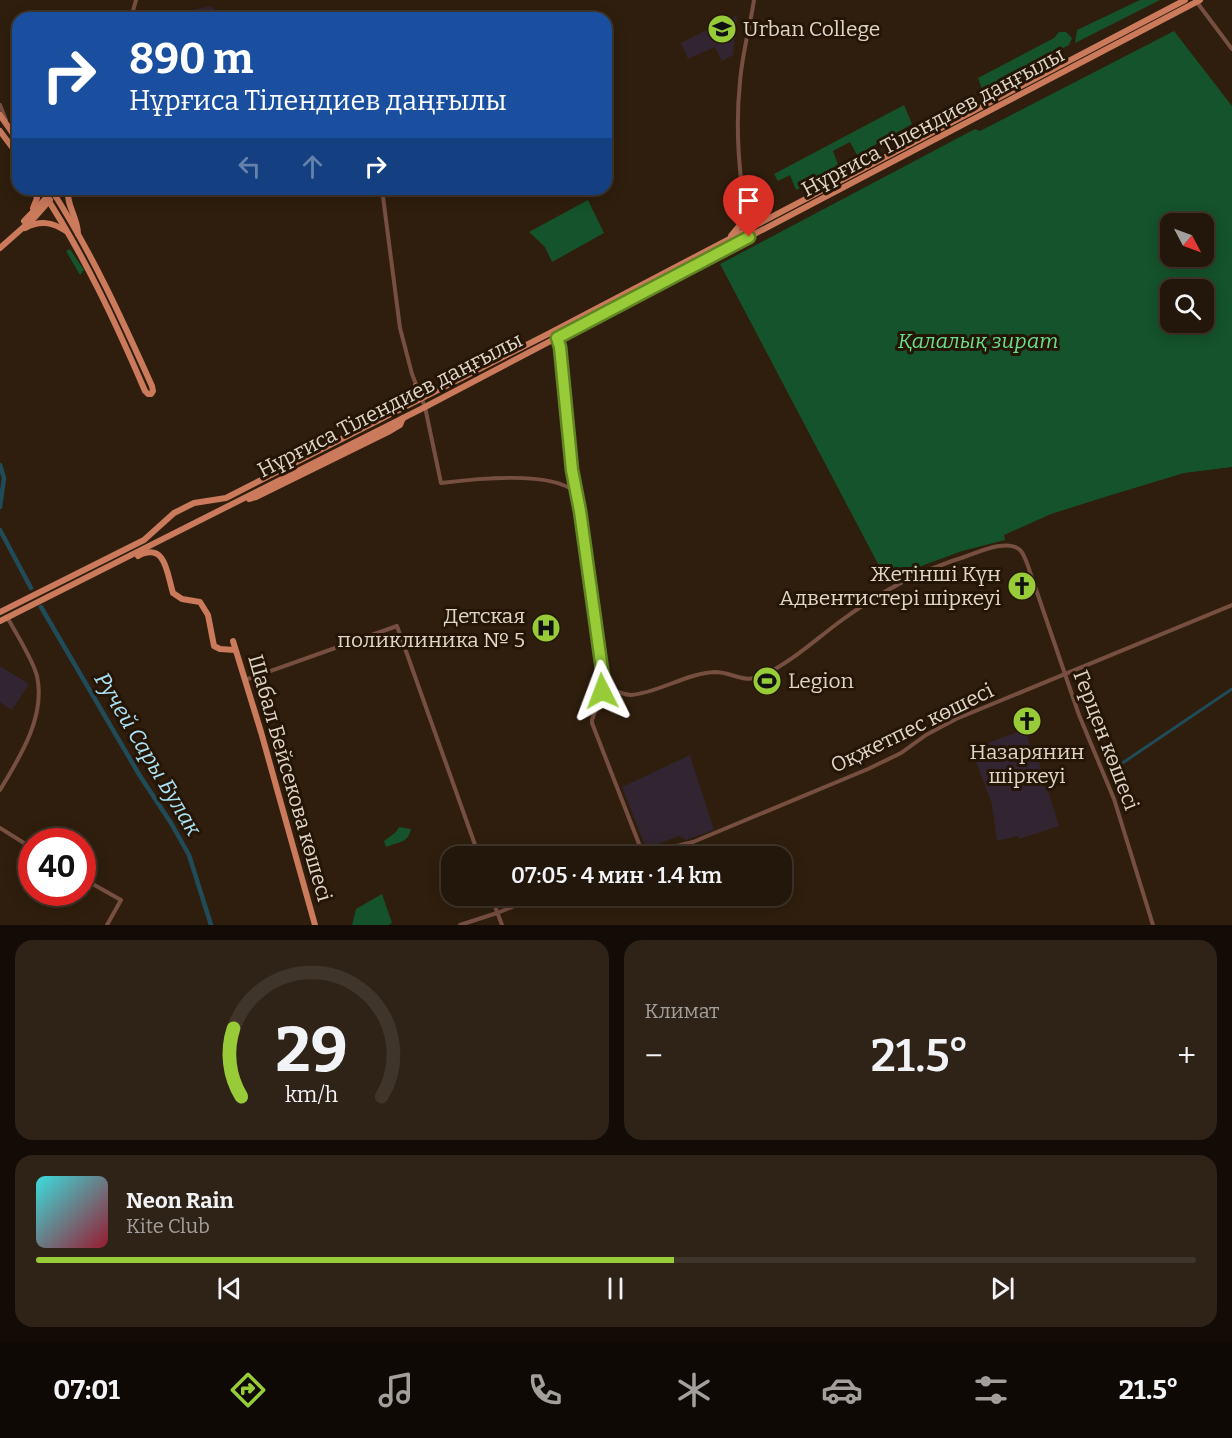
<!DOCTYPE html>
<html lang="ru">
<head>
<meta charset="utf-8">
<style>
  :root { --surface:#23160a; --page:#2f2318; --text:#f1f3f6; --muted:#a39f9c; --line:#40352b; --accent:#97cc38 }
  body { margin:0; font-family:Bitter,serif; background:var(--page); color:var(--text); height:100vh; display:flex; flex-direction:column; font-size:22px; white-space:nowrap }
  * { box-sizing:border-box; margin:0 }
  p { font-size:20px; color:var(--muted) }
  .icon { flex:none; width:33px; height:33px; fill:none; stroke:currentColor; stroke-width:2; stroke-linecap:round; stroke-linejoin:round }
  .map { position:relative; height:925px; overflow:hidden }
  .side { display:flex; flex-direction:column; gap:15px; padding:15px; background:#130c06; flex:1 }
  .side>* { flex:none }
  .guide { position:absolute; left:12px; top:12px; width:600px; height:183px; border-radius:18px; box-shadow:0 3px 15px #0003,0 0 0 2px var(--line); background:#1a4fa0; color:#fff; overflow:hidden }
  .needle { width:39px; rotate:131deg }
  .controls { position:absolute; left:1160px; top:213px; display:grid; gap:12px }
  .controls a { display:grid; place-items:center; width:54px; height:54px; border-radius:12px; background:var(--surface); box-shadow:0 3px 15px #0003,0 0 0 2px var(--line); font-size:30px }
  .speed { position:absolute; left:18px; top:828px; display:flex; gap:12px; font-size:30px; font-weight:700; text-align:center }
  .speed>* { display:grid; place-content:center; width:78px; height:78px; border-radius:50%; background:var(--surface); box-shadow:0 3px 15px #0003,0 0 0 2px var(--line); line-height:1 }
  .speed .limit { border:9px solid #d22; background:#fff; color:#111 }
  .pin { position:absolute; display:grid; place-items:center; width:51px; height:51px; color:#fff; margin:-62px -26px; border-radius:50% 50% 50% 0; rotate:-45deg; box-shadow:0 0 6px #0007 }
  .pin .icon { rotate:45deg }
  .me { position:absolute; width:66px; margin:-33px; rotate:357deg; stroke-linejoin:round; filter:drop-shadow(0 0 4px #0008) }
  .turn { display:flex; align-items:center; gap:21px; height:126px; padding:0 18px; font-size:27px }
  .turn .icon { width:78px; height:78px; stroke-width:2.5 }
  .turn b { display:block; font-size:42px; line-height:51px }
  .lanes { display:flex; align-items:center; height:57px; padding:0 18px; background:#0003; justify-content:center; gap:30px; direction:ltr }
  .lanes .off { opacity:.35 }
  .big { font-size:45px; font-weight:600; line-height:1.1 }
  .side .card { flex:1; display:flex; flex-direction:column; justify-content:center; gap:9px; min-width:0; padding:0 21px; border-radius:18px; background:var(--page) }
  .side .dial { align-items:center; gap:0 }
  .dial svg { height:156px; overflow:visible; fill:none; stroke:var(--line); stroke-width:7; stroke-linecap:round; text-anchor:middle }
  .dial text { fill:var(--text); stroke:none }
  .song { display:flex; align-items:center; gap:18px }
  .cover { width:72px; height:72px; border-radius:9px; background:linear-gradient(135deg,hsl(180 70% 55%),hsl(350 70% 35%)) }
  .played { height:6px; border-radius:3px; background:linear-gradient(90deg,var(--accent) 55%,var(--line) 55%) }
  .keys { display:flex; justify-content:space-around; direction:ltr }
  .heat { display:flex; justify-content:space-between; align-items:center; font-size:33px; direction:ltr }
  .side .tiles { flex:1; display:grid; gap:15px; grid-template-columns:1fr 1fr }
  .card:last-child { grid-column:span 2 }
  .trip { position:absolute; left:441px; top:846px; width:351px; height:60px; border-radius:18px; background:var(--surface); box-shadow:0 3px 15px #0003,0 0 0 2px var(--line); font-weight:600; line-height:60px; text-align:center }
  .tabs { display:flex; height:96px; justify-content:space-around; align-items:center; background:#0e0904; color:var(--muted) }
  .tabs .icon { width:42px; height:42px }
  .tabs .on { color:var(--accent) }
  .tabs b { font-size:27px; color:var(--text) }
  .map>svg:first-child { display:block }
  .education { fill:#322430 }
  .green { fill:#14532b; fill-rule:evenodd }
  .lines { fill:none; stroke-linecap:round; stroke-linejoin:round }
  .canal { stroke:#204b58; stroke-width:3 }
  .river { stroke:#204b58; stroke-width:4.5 }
  .minor { stroke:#774f41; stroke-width:4 }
  .major { stroke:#cb7a5c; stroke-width:6 }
  .route-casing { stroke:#628524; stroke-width:15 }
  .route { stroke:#97cc38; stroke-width:10 }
  .labels { text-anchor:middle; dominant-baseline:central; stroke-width:6; stroke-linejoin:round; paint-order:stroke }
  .poi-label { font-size:21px; fill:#dfd4c9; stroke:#251505; text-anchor:start }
  .street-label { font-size:21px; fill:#dfd4c9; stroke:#251505 }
  .park-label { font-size:21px; font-style:italic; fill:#68df8c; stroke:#251505 }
  .water-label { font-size:22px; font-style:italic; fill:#abe3f7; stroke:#251505 }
</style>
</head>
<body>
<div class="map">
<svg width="1232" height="925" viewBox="0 0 1232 925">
  <rect width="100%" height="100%" fill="#2f1e0d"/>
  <g class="education">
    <polygon points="210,6 227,18 186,18 193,10"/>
    <polygon points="737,15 733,55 722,61 715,47 688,59 681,43"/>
    <polygon points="0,666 29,684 12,710 0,702"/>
    <polygon points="1026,729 1031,749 1035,749 1059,826 1019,839 1018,836 997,841 992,804 971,749"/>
    <polygon points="690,755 714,830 686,840 679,836 646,848 622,787"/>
  </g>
  <g class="green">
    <polygon points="1140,0 1160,0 1075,43 1077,30"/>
    <path d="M1174,31L1232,106V467L1184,473L1108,496L1051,514L1004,535L1005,540L962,551L886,579L720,264L975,129L980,131ZM1170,224H1203V256H1170ZM1170,290H1203V322H1170Z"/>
    <polygon points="1059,32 1066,32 1072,38 1069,45 982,89 978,78 1054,38"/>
    <polygon points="904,105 912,124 857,155 850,142 833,151 839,167 796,190 790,175 778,181 774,174"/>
    <polygon points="588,200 604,233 552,262 545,247 529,232"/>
    <polygon points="70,249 84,270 80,275 66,251"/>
    <path d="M399,827L411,829C408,844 397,842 386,847L384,841L396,832Z"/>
    <polygon points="382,894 392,923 388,925 352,925 356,909"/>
  </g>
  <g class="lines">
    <polyline class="canal" points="1118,766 1232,689"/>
    <g class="river">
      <polyline points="0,465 4,478 0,507"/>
      <polyline points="0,530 31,588"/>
      <polyline points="41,607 140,776 171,823 189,855 211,925"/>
    </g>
    <g class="minor">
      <polyline points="1196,1 1232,49"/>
      <polyline points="131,18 136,0"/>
      <polyline points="0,105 6,120"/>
      <path d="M382,189L400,328L412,374L425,407L441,483C473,479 554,470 576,493L603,677L602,691L592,720V723L643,854"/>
      <path d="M749,228C739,182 735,129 740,82C742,54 750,27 754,0"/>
      <polyline points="554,331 560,347 566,423 576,491"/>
      <path d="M603,677C608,688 619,694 631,695C658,693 687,673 715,672C733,672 744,685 764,675C793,661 816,639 842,620C885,589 917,572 967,556C981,551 1008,539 1020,550C1024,554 1026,561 1028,566L1079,715L1114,799L1153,925"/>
      <polyline points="245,680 397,626 479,856"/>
      <path d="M0,790C20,757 46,716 37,676C33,660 16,633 7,617"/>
      <polyline points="0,828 32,848"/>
      <polyline points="635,856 693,842 868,769 901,753 926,735 956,719 1232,605"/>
      <polyline points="82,878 121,900 107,925"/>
      <polyline points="491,896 502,925"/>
      <polyline points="460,925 497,913 540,896"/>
    </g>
    <g class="major">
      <polyline points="0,115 18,141"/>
      <polyline points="0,131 18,155"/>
      <path d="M41,189C83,253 115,321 145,391L148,394H151L153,391L152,386C121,317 92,253 51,189"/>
      <path d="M68,189C66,206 78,217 78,234"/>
      <polyline points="33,208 37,198 34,189"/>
      <polyline points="24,221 48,196"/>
      <path d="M25,228C40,220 52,222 66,231"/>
      <polyline points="731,236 740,225 743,204"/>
      <polyline points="0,248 35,217 50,200"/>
      <polyline points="408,404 416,393 416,386"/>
      <polyline points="249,499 256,497 390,431 400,425 403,418"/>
      <path d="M138,556C166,541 167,574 173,593L182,599L200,602L208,615L214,646L220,649L235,650"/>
      <polyline points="0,612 144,540 174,513 194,503 226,498 550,333 1185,0"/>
      <polyline points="0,621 425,407 1200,0"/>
      <polyline points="233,641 261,732 315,925"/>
    </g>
  </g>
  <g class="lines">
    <g class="route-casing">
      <polyline id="route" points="602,691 603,677 580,511 572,470 560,347 557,338 749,237"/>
    </g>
    <use href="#route" class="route"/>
  </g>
  <defs>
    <g id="university-disc" transform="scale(1.5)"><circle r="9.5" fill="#97cc38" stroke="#251505"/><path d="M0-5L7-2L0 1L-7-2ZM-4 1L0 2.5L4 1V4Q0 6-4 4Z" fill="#111"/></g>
    <g id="church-disc" transform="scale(1.5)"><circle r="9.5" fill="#97cc38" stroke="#251505"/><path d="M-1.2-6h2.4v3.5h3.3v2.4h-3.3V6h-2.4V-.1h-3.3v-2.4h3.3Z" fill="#111"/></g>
    <g id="hospital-disc" transform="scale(1.5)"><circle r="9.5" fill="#97cc38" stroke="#251505"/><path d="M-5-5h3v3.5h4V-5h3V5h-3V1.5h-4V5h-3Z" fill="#111"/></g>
    <g id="stadium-disc" transform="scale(1.5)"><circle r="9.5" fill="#97cc38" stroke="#251505"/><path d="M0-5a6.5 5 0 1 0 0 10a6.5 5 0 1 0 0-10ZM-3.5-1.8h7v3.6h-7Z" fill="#111"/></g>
  </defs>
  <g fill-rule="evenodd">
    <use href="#university-disc" x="722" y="29"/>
    <use href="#church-disc" x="1022" y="586"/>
    <use href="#hospital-disc" x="546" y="628"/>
    <use href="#stadium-disc" x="767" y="681"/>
    <use href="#church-disc" x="1027" y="721"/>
  </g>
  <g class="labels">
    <g class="poi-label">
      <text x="743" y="29">Urban College</text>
      <text x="1001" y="574" text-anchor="end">Жетінші Күн<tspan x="1001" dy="24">Адвентистері шіркеуі</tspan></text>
      <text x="525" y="616" text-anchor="end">Детская<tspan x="525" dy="24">поликлиника № 5</tspan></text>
      <text x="788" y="681">Legion</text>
      <text x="1027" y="752" text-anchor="middle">Назарянин<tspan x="1027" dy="24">шіркеуі</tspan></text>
    </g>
    <g class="street-label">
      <text transform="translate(933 122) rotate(-28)">Нұрғиса Тілендиев даңғылы</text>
      <text transform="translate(390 405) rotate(-27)">Нұрғиса Тілендиев даңғылы</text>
      <text transform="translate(912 728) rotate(-26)">Оқжетпес көшесі</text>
      <text transform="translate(1106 740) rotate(69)">Герцен көшесі</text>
      <text transform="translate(290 778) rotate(74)">Шабал Бейсекова көшесі</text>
    </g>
    <g class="park-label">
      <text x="978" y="341">Қалалық зират</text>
    </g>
    <g class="water-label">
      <text transform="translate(148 754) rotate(59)">Ручей Сары Булак</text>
    </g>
  </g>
</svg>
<div class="controls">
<a><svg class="needle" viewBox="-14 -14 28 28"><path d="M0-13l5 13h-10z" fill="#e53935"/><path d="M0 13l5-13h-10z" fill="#a39f9c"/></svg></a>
<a><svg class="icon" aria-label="search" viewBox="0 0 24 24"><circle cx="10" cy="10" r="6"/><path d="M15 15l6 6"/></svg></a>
</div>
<div class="speed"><div class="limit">40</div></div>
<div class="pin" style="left:749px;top:237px;background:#d93025"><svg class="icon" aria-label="arrive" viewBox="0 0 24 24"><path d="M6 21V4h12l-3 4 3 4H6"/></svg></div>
<svg class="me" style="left:602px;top:691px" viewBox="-20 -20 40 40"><path d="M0-17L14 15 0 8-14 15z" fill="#97cc38" stroke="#fff" stroke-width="4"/></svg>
<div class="trip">07:05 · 4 мин · 1.4 km</div>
<div class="guide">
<div class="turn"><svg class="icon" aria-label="right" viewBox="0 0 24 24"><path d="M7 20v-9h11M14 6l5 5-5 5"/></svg><div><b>890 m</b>Нұрғиса Тілендиев даңғылы</div></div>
<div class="lanes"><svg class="icon off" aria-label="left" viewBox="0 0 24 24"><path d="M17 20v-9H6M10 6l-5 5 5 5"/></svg><svg class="icon off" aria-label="ahead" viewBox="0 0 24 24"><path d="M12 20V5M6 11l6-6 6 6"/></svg><svg class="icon" aria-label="right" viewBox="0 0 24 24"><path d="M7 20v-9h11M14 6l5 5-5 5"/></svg></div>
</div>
</div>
<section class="side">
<div class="tiles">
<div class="card dial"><svg viewBox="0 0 100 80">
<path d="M14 69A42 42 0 1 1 86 69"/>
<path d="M14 69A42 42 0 0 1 10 34" stroke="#97cc38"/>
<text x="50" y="56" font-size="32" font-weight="700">29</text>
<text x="50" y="72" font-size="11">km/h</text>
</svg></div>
<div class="card"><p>Климат</p>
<div class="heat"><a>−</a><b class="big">21.5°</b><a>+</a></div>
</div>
<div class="card">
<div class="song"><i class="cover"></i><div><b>Neon Rain</b><p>Kite Club</p></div></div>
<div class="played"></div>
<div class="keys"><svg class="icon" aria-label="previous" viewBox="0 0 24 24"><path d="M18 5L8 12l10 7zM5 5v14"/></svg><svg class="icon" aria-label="pause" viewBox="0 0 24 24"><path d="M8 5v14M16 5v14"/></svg><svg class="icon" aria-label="next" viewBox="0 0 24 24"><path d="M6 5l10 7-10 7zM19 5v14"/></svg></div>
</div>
</div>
</section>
<nav class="tabs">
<b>07:01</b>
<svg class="icon on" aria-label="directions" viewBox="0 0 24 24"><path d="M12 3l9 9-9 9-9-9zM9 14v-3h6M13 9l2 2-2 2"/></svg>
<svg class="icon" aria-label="music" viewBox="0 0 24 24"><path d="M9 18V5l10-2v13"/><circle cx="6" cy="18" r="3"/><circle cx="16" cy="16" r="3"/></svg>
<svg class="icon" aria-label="phone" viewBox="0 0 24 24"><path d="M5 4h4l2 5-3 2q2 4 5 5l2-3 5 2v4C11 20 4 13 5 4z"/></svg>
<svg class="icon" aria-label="climate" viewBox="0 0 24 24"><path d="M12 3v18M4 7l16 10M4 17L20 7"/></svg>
<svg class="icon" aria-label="car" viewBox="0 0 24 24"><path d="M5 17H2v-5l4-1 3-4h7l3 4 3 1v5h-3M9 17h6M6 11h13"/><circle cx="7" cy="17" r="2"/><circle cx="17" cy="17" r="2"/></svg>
<svg class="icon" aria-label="filters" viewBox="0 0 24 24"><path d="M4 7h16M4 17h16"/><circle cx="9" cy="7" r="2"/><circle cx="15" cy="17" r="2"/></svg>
<b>21.5°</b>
</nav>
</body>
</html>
